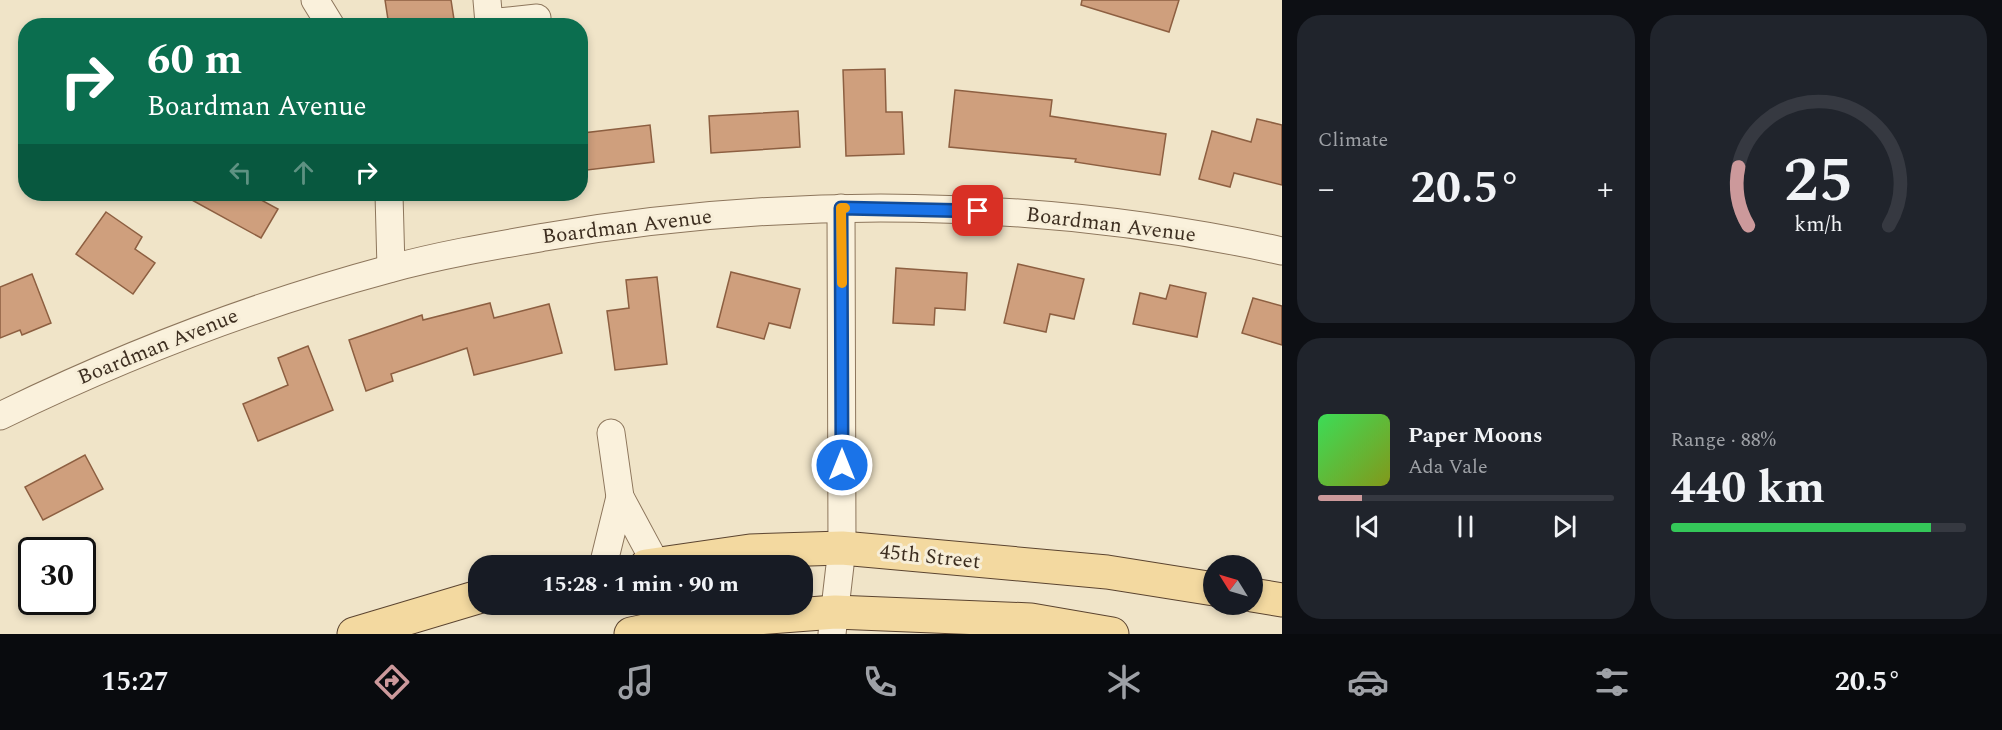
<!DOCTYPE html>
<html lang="en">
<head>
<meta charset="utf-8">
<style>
  :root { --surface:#171b24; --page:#20242c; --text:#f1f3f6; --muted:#9ea1a6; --line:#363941; --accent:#cc999b }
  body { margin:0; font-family:Spectral,serif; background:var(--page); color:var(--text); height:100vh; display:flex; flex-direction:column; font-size:22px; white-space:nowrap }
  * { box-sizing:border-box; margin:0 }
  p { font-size:20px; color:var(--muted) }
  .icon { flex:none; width:33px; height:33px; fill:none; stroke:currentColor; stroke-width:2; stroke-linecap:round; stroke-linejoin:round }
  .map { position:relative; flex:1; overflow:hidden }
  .details { display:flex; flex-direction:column; gap:15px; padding:15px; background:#0d0f14; width:720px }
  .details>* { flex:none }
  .banner { position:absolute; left:18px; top:18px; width:570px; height:183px; border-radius:24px; box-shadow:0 3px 9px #0003; background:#0b6e4f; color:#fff; overflow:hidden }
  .needle { width:39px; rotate:307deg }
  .buttons { position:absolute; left:1203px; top:555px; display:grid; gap:12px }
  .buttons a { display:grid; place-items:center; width:60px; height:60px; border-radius:50%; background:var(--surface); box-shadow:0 3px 9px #0003; font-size:30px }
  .speed { position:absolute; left:18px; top:537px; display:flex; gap:12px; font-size:30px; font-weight:700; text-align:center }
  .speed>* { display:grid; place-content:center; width:78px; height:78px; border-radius:50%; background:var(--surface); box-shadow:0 3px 9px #0003; line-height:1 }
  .speed .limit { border:3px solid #111; border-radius:9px; background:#fff; color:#111 }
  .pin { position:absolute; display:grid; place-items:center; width:51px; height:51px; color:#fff; margin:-26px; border-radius:12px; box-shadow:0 3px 9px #0006 }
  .me { position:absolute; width:66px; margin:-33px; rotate:0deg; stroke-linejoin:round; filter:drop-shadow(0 0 4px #0008) }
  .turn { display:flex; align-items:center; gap:21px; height:126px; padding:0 30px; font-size:27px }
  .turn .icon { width:78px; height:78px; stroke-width:2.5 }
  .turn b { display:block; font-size:42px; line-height:51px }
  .lanes { display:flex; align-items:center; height:57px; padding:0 30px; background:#0003; justify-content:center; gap:30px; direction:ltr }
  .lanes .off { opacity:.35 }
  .big { font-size:45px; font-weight:700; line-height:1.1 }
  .details .tile { flex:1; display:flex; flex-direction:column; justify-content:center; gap:9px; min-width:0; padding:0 21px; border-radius:24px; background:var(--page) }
  .details .dial { align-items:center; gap:0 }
  .dial svg { height:156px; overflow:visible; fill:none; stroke:var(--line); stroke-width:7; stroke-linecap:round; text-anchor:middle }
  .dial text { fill:var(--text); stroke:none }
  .song { display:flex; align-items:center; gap:18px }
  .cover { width:72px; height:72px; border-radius:9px; background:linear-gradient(135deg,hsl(130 70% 55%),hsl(70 70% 35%)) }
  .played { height:6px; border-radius:3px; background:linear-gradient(90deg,var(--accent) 15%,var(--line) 15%) }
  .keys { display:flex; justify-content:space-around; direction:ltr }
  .heat { display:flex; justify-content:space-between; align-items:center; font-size:33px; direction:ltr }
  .charge { height:9px; border-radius:4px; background:linear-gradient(90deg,#34c759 88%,var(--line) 0) }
  .details .tiles { flex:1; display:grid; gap:15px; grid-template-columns:repeat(2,1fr) }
  .trip { position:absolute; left:468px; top:555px; width:345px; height:60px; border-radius:24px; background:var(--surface); box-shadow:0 3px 9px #0003; font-weight:700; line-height:60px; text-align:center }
  .tab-bar { display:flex; height:96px; justify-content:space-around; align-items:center; background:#090b0e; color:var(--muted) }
  .tab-bar .icon { width:42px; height:42px }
  .tab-bar .current { color:var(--accent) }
  .tab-bar b { font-size:27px; color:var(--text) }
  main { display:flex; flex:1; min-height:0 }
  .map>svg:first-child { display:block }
  .building { fill:#cf9f7d; stroke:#8d5f41; stroke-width:1.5 }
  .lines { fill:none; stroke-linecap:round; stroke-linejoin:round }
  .minor-casing { stroke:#8d765c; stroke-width:29 }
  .major-casing { stroke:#5b4430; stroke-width:35 }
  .minor { stroke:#faf1dc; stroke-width:27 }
  .major { stroke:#f3d9a0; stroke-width:33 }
  .route-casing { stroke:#114b97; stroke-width:15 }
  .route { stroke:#1a73e8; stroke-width:10 }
  .slow { stroke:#f59e0b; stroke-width:10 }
  .labels { text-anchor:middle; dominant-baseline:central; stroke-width:6; stroke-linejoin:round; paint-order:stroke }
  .street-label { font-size:21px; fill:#3d2e20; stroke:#f7eed8 }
</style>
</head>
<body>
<main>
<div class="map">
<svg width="1282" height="634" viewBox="0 0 1282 634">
  <rect width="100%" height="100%" fill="#f0e4c8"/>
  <g class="building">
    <polygon points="385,0 451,0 455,26 389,26"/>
    <polygon points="1082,0 1179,0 1169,32 1081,5"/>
    <polygon points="885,69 886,112 902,112 904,154 846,156 843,70"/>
    <polygon points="955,90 1052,100 1050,116 1166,134 1160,175 1075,162 1076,159 949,147"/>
    <polygon points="798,111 800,147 711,153 709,116"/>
    <polygon points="1257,119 1282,125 1282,185 1234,173 1230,187 1199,179 1212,131 1251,142"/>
    <polygon points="650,125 654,162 587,170 583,133"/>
    <polygon points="181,194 250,194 278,209 261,238"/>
    <polygon points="106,212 142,237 135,249 155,263 133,294 76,254"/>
    <polygon points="1018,264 1084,279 1074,319 1050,314 1046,332 1004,323"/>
    <polygon points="896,268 967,273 965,310 935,308 934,325 893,323"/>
    <polygon points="731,272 800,289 790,328 769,323 764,339 717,327"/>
    <polygon points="32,274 51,323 22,335 20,330 0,338 0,287"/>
    <polygon points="657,277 667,364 615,370 607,311 629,308 626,280"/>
    <polygon points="1170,285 1206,293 1197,337 1133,324 1140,293 1166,299"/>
    <polygon points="1253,298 1282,306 1282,345 1242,333"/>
    <polygon points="490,303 494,318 549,304 562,353 474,375 467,348 391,374 393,381 366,391 349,340 422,315 423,320"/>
    <polygon points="308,346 333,410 258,441 243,404 288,385 278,358"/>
    <polygon points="85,455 103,489 43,520 25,487"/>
  </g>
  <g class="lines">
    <g class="minor-casing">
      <g id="minor">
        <polyline points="315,0 331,26"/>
        <polyline points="487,0 489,23 537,18"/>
        <polyline points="389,194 391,268"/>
        <path d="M0,416C125,355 255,305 389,269C440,255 493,246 545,237C788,195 1041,198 1282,251"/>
        <polyline points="611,433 620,497"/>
        <polyline points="603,566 620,497 656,564"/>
        <polyline points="832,634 842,548 841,208"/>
      </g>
    </g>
    <g class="major-casing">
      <g id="major">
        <polyline points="646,566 750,551 842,548 1107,572 1214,589"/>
        <polyline points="1252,595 1282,600"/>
        <polyline points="354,634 478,597"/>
        <polyline points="631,634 678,624 835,612 1031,620 1112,634"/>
      </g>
    </g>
    <use href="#minor" class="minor"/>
    <use href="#major" class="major"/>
  </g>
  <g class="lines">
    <g class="route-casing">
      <polyline id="route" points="842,465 841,208 978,211"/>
    </g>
    <use href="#route" class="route"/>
    <polyline class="slow" points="842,283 841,208 845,208"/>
  </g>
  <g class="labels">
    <g class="street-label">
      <text transform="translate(1111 225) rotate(7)">Boardman Avenue</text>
      <text transform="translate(627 227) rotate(-7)">Boardman Avenue</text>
      <text transform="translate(158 347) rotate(-22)">Boardman Avenue</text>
      <text transform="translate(930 557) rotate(6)">45th Street</text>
    </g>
  </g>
</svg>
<div class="buttons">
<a><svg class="needle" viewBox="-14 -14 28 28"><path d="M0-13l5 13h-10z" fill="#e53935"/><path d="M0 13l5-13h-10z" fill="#9ea1a6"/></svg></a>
</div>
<div class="speed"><div class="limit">30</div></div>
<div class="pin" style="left:978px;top:211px;background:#d93025"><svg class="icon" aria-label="arrive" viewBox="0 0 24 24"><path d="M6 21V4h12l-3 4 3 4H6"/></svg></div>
<svg class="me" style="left:842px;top:465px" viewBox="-20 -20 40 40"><circle r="17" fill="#1a73e8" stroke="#fff" stroke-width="3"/><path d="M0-11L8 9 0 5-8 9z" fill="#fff"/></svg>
<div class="trip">15:28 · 1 min · 90 m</div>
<div class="banner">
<div class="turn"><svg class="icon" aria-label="right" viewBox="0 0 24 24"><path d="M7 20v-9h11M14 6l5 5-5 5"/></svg><div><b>60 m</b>Boardman Avenue</div></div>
<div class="lanes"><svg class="icon off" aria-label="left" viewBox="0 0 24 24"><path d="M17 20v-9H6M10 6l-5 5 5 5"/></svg><svg class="icon off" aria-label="ahead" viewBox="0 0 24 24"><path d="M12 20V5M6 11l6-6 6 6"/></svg><svg class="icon" aria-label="right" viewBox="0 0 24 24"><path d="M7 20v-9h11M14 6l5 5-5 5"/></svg></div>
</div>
</div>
<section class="details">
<div class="tiles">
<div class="tile"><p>Climate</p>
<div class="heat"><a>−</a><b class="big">20.5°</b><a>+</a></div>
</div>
<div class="tile dial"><svg viewBox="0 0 100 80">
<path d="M14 69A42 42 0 1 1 86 69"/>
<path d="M14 69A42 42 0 0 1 9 39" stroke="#cc999b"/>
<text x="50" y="56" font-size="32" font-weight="700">25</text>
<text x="50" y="72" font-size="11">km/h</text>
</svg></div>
<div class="tile">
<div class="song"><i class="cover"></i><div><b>Paper Moons</b><p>Ada Vale</p></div></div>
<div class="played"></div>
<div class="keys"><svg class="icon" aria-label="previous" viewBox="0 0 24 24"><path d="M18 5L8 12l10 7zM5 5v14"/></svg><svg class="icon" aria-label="pause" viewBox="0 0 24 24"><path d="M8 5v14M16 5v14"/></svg><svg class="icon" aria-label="next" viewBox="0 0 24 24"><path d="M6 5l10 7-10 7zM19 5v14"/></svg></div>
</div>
<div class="tile"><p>Range · 88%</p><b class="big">440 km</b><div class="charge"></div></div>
</div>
</section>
</main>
<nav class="tab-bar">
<b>15:27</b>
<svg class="icon current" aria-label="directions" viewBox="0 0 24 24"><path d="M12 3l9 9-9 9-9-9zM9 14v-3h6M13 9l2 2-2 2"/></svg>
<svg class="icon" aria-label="music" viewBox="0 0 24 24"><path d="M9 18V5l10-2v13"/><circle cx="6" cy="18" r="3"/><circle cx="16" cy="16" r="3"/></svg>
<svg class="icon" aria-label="phone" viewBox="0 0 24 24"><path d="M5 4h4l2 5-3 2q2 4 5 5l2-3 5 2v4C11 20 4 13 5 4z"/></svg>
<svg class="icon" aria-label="climate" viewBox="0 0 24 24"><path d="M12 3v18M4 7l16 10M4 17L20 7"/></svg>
<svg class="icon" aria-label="car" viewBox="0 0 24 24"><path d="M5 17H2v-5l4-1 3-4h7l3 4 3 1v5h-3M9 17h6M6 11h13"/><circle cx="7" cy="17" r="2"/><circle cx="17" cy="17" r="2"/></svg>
<svg class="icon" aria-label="filters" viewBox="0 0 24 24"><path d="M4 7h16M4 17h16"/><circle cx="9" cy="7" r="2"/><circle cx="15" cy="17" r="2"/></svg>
<b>20.5°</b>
</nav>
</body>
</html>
